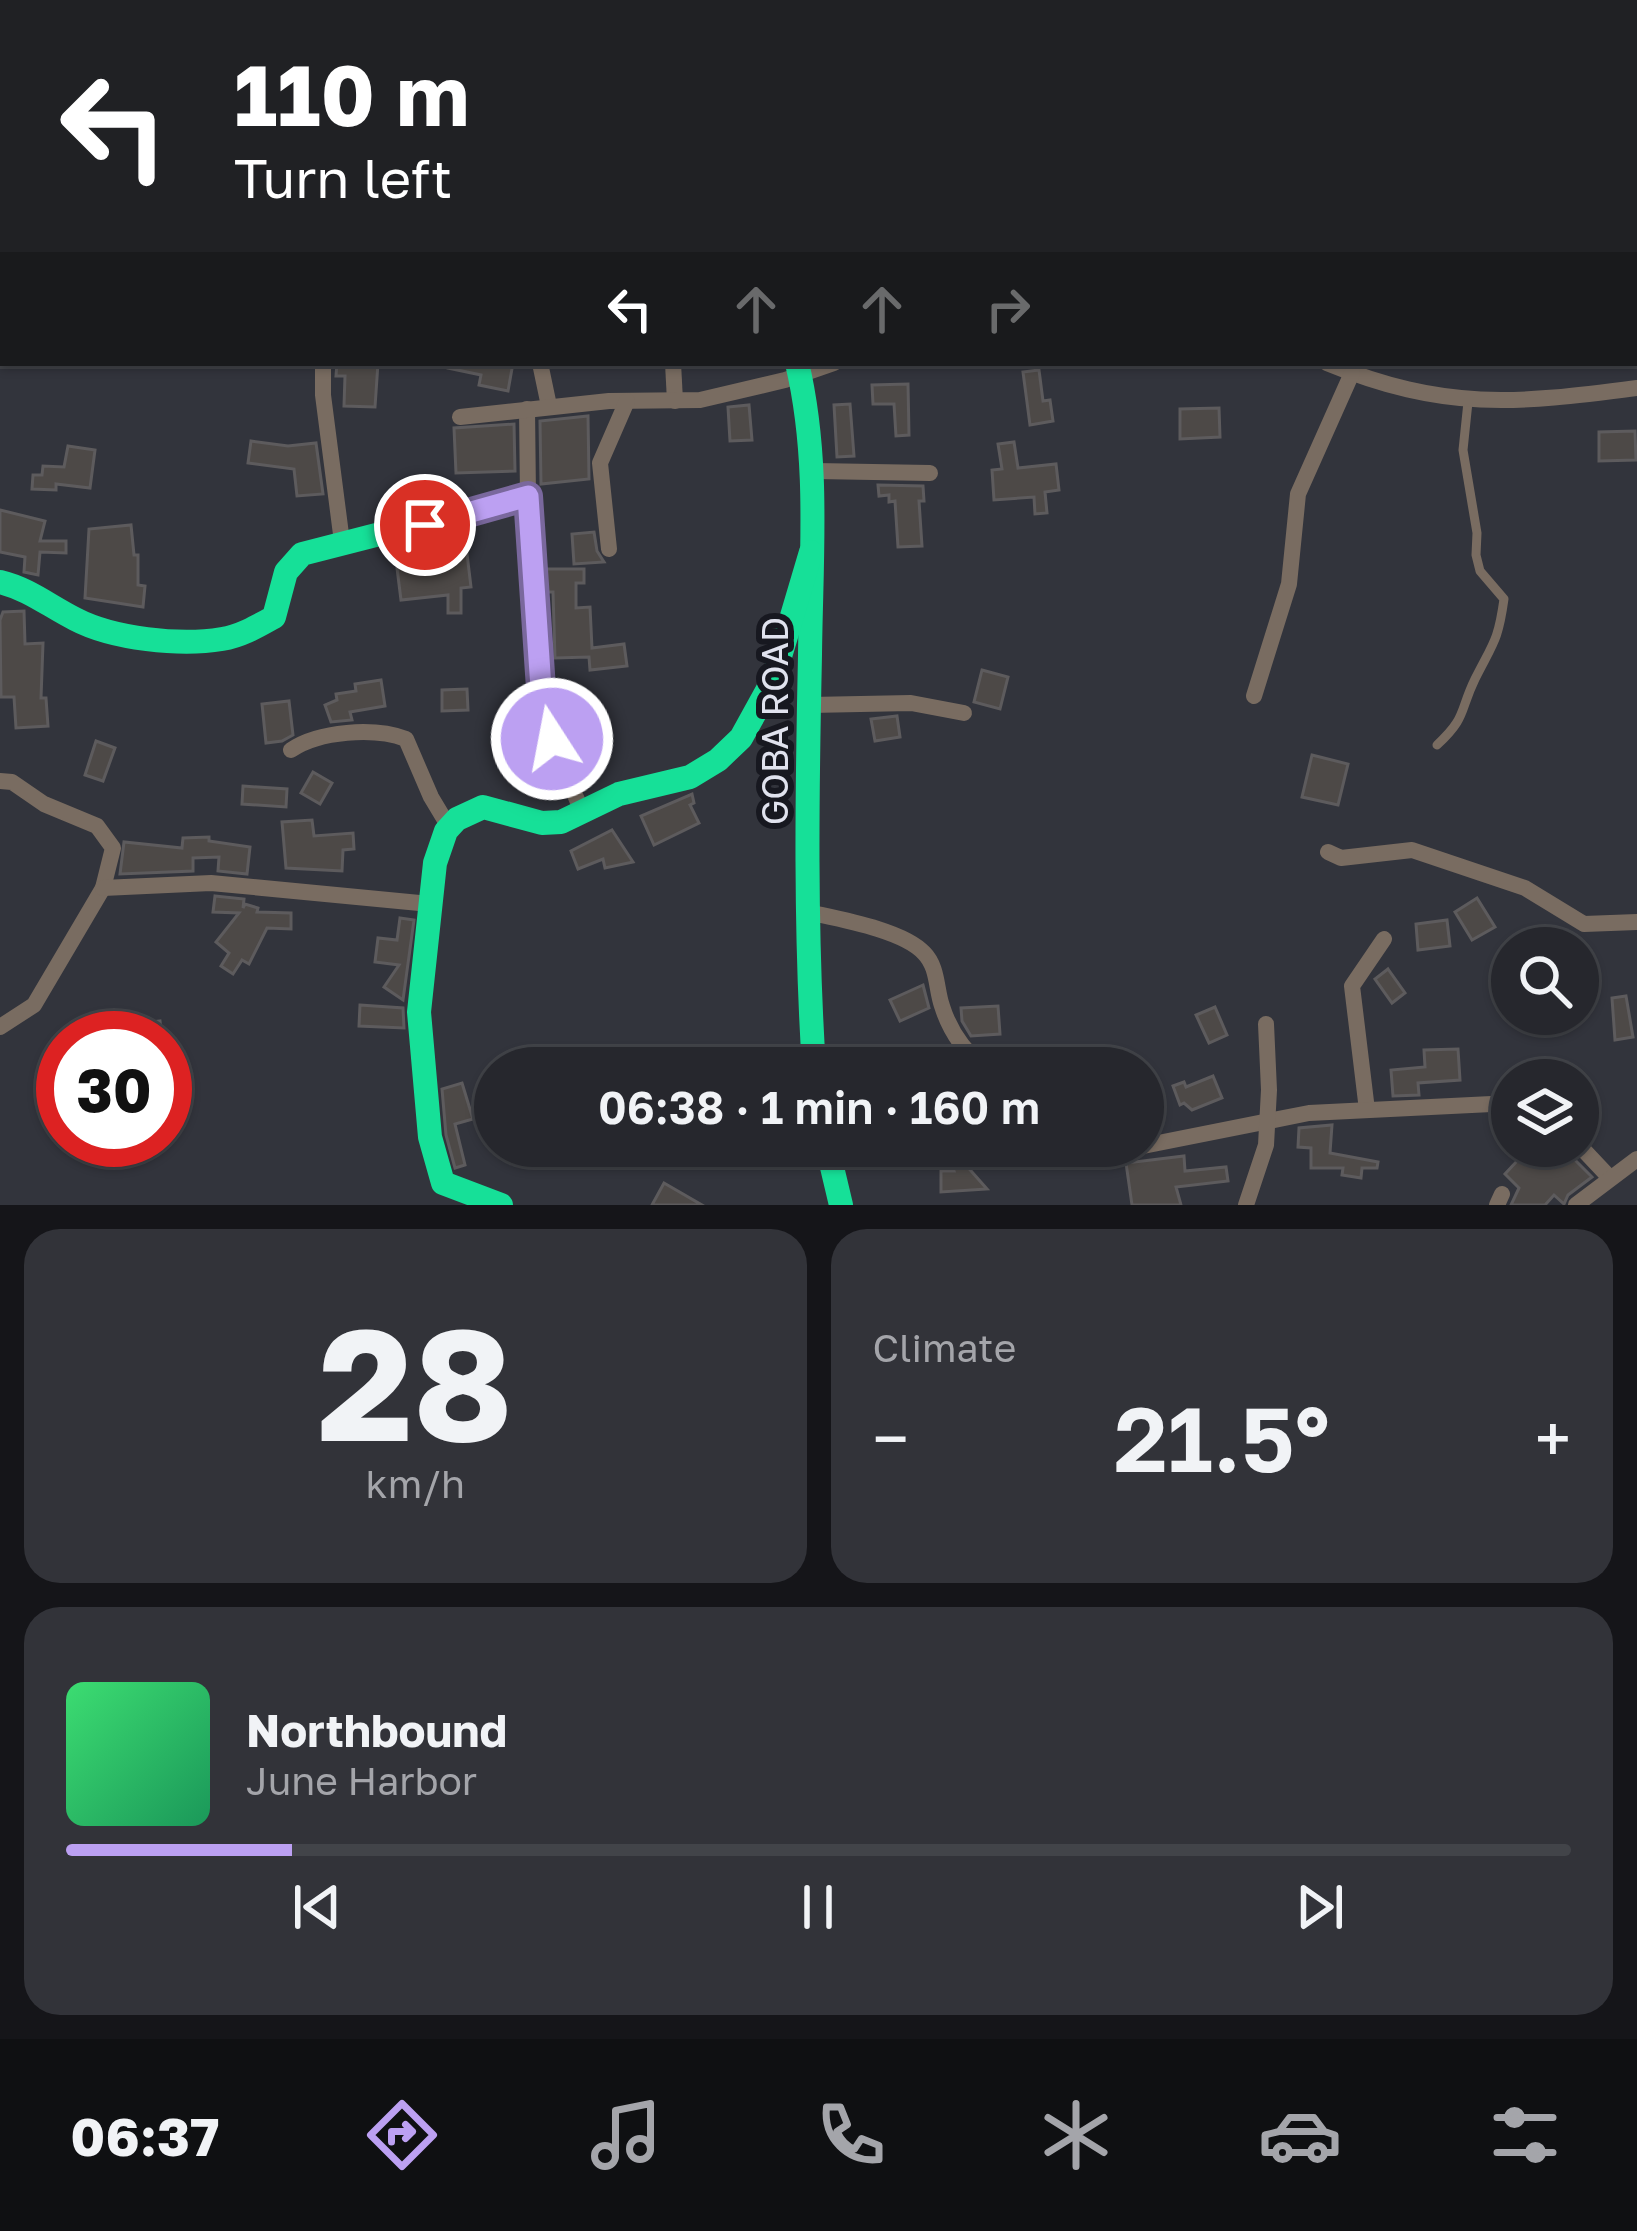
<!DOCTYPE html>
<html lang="en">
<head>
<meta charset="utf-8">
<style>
  :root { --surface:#26272d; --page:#323339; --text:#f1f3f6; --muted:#a4a5aa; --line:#424449; --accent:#bca0f2 }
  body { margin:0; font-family:"Golos Text",sans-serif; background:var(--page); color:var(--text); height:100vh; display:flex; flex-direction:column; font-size:45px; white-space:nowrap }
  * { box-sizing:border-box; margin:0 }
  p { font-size:39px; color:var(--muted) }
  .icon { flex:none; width:66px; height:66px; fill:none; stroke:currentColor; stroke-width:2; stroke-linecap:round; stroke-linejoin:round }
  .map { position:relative; height:1205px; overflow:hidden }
  .panel { display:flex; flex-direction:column; gap:24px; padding:24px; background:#151519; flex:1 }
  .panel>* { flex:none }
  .banner { position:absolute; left:0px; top:0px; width:1638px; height:366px; box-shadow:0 3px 9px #0004,0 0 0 3px var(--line); background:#202124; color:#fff; overflow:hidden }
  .controls { position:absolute; left:1491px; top:927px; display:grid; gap:24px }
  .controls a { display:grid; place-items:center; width:108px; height:108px; border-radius:50%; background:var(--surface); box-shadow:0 3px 9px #0004,0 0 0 3px var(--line); font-size:60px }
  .speed { position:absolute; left:36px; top:1011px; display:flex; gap:24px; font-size:60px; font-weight:700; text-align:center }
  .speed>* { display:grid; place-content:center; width:156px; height:156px; border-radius:50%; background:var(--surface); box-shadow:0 3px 9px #0004,0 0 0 3px var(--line); line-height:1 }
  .speed .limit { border:18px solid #d22; background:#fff; color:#111 }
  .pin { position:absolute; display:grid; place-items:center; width:102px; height:102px; color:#fff; margin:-51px; border:6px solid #fff; border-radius:50%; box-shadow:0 3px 12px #0007 }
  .me { position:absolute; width:132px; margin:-66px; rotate:349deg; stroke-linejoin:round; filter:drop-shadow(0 0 9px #0008) }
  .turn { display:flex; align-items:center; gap:42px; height:252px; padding:0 36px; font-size:54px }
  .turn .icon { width:156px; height:156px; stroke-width:2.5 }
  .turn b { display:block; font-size:84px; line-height:102px }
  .lanes { display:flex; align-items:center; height:114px; padding:0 36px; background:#0003; justify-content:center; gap:60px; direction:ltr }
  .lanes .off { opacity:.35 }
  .big { font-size:90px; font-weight:600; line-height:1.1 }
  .panel .tile { flex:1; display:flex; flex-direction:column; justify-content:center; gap:18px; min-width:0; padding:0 42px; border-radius:36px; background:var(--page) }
  .panel .dial { align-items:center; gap:0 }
  .dial b { font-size:156px; line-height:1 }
  .song { display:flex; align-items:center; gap:36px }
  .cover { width:144px; height:144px; border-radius:18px; background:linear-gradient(135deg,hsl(140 70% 55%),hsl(150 70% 35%)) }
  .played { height:12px; border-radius:6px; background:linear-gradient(90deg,var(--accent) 15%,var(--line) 15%) }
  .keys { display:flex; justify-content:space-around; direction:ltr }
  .heat { display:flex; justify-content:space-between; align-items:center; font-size:66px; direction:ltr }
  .panel .tiles { flex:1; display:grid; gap:24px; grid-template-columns:1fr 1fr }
  .tile:last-child { grid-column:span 2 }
  .trip { position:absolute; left:474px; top:1047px; width:690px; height:120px; border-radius:60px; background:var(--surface); box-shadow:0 3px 9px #0004,0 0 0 3px var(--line); font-weight:600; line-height:120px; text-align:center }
  .tabs { display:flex; height:192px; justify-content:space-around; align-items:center; background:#0f1012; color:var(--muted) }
  .tabs .icon { width:84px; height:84px }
  .tabs .on { color:var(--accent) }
  .tabs b { font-size:54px; color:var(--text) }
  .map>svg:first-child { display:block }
  .building { fill:#4d4947; stroke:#5d5b5d; stroke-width:3 }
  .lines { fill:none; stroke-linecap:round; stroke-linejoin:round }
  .lane { stroke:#796c61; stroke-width:9 }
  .street { stroke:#796c61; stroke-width:16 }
  .fast { stroke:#16e098; stroke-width:24 }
  .route-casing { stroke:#7a689d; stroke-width:30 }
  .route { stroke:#bca0f2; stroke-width:21 }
  .labels { text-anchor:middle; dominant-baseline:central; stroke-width:12; stroke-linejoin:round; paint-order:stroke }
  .street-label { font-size:36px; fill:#e0e2ee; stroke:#171820 }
</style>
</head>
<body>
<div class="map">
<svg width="1637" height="1205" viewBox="0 0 1637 1205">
  <rect width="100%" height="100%" fill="#32343c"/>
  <g class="building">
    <polygon points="337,363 378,363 375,407 344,406 345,376 336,376"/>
    <polygon points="449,363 513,363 508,391 479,385 481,375 448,368"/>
    <polygon points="1039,370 1043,401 1050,400 1053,421 1030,425 1023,372"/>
    <polygon points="908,384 909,435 896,436 894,404 873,404 872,385"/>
    <polygon points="850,404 854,456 837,457 834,405"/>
    <polygon points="749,405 752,440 730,441 728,407"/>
    <polygon points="1219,408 1220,437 1180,439 1180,409"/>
    <polygon points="588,416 589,479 541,484 540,421"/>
    <polygon points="514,424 515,471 456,473 454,428"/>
    <polygon points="1635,431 1636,460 1599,461 1599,432"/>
    <polygon points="251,441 288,446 316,443 323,494 297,496 294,469 248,463"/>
    <polygon points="1014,442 1018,468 1056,464 1059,490 1045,492 1047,513 1035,514 1034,497 994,500 992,470 1002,469 998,444"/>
    <polygon points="68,446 95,450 90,488 56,484 56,490 32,489 33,475 42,475 43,466 64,467"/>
    <polygon points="878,485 923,486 924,501 919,501 922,546 898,547 895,501 889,502 889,495 879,496"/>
    <polygon points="427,494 430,504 386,516 383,506"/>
    <polygon points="0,510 45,521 40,541 66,541 66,553 40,552 38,575 24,572 25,557 0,552"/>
    <polygon points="131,525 134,555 138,555 138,585 145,586 143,607 85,598 89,529"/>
    <polygon points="464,529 471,587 461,588 461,613 448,613 448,595 401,600 397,568 440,563 436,537"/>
    <polygon points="594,532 597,551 604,562 574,564 572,534"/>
    <polygon points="546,569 584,569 584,583 576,583 576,608 590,607 592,648 624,644 627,666 590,670 589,657 555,658 553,592 547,592"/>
    <polygon points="24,611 25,644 43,643 41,698 46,698 48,726 16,728 14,697 1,697 0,620 3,612"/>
    <polygon points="982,670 1008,677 1000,709 974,702"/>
    <polygon points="381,680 385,706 350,712 352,720 331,722 325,705 337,700 336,694 356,691 355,684"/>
    <polygon points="467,689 468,710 442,711 442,690"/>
    <polygon points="289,701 293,735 282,741 266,743 262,704"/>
    <polygon points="897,716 900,737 875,741 871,719"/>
    <polygon points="96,741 115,748 103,781 85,775"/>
    <polygon points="1312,755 1348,764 1338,805 1302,797"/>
    <polygon points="313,772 332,783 320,804 301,793"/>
    <polygon points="243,786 287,789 286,807 242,804"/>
    <polygon points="692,794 694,803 690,805 699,823 654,845 641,816"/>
    <polygon points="312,820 314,836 353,833 354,849 343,850 342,871 286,868 282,822"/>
    <polygon points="612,830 633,862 605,868 603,859 578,869 571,851"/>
    <polygon points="209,837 209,841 250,847 247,874 218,871 219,857 193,858 193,871 120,874 124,842 182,848 183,838"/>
    <polygon points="215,896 244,899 243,908 245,904 258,908 257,912 291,913 291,929 267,928 249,964 242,960 233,974 221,966 229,953 216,942 239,913 213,912"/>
    <polygon points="1477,898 1495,927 1472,940 1455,912"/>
    <polygon points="400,918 414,920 403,1000 384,987 399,965 375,962 378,938 397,940"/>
    <polygon points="1447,920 1450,946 1418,950 1416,924"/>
    <polygon points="1388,969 1405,993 1392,1003 1375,979"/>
    <polygon points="923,985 929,1008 900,1021 890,1000"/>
    <polygon points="1626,996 1633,1037 1615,1040 1612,998"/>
    <polygon points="360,1005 403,1008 404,1028 359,1026"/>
    <polygon points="998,1006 1000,1034 971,1036 962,1021 961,1008"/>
    <polygon points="1215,1007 1227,1035 1209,1043 1196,1015"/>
    <polygon points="160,1021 162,1038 75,1038 74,1032"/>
    <polygon points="1458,1049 1460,1080 1418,1083 1419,1095 1393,1096 1391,1070 1425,1067 1424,1050"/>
    <polygon points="1213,1076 1222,1098 1192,1110 1184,1103 1180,1105 1173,1086 1184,1082 1186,1087"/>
    <polygon points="462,1083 473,1119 455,1124 465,1165 455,1168 446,1135 442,1089"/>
    <polygon points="1332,1125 1330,1153 1378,1162 1377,1168 1362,1168 1361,1178 1342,1175 1343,1168 1311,1168 1311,1148 1298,1147 1299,1128"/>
    <polygon points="945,1146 949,1146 987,1189 941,1192 941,1171 954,1171"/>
    <polygon points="1531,1146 1561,1146 1592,1177 1568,1195 1564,1204 1554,1195 1545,1205 1511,1205 1519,1188 1505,1174"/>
    <polygon points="1184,1156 1185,1171 1226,1167 1228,1181 1176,1187 1181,1205 1132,1205 1126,1163"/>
    <polygon points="664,1183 702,1205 652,1205"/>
  </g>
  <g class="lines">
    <path class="lane" d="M1437,745C1467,717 1459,712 1475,679C1493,643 1498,642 1504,599L1480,571L1476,555L1477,533L1463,450L1468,402"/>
    <g class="street">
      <polyline points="1068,0 1070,3"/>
      <polyline points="1296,0 1296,3"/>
      <polyline points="338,3 348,0"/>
      <polyline points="520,3 521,0"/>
      <polyline points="839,3 847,0"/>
      <polyline points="1580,3 1580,0"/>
      <polyline points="0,30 3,30"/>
      <polyline points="0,307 3,300"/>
      <polyline points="323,363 323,395 342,542"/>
      <polyline points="540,363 549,406"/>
      <polyline points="673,363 675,401"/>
      <path d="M1327,363C1444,411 1516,404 1637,388"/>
      <polyline points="527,409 528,496 542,703 552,739 582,812"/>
      <polyline points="460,417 609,401 700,400 785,380 834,363"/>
      <polyline points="816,471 930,473"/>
      <polyline points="609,549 600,463 627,401"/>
      <polyline points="1254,696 1289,584 1298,494 1352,373"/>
      <polyline points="810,705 911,703 964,713"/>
      <path d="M291,750C319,731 374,727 406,739L431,797L449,827"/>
      <polyline points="0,781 12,782 44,804 97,826 113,848 103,888 34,1005 0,1027"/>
      <polyline points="1328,852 1341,858 1412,850 1525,888 1584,924 1637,922"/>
      <polyline points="103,888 211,883 430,904"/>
      <path d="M808,912C839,919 903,930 924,953C938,967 936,989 942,1006C950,1032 964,1051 984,1068"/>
      <polyline points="1367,1110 1352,986 1384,939"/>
      <polyline points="1578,1144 1610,1178"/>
      <polyline points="1123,1150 1309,1113 1512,1103"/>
      <polyline points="1246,1205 1266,1145 1269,1090 1266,1024"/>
      <polyline points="1497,1205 1502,1194"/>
      <polyline points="1576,1205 1637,1159"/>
    </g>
    <g class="fast">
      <polyline points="694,0 695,3"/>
      <path d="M797,363C820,460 811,557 810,655C807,793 805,930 814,1068"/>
      <path d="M0,582C29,589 49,606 75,619C113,639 180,646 222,639C241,636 258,626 274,617L286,572L302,554L528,496"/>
      <polyline points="827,1146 841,1205"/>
      <polyline points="501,1205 443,1183 430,1137 419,1012 435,863 446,831 457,819 483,807 542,823 561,822 619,794 690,777 718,760 741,738 773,680 811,552"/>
    </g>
  </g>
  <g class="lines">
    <g class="route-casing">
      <polyline id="route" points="425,525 528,496 542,703 552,739"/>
    </g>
    <use href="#route" class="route"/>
  </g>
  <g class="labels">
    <g class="street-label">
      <text transform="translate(774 721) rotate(-90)">GOBA ROAD</text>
    </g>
  </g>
</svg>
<div class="controls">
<a><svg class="icon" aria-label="search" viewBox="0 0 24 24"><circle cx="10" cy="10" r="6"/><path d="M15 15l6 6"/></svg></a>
<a><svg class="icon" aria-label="layers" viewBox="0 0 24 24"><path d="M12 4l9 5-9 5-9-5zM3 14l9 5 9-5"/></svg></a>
</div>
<div class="speed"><div class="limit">30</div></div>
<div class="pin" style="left:425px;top:525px;background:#d93025"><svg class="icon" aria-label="arrive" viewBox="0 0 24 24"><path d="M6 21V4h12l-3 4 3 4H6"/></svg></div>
<svg class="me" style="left:552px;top:739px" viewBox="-20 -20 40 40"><circle r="17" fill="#bca0f2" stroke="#fff" stroke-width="3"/><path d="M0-11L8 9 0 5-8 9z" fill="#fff"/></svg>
<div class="trip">06:38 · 1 min · 160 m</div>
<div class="banner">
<div class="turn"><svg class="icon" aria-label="left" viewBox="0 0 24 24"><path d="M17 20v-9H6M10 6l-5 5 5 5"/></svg><div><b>110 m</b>Turn left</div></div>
<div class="lanes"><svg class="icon" aria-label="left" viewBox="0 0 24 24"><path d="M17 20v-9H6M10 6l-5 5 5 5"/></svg><svg class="icon off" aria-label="ahead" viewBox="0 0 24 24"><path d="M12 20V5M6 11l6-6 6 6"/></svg><svg class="icon off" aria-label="ahead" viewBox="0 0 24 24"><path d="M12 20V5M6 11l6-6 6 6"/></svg><svg class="icon off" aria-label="right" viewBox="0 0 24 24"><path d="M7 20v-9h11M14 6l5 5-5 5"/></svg></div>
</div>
</div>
<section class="panel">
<div class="tiles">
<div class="tile dial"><b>28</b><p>km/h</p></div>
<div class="tile"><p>Climate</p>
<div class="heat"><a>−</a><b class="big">21.5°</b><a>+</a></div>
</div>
<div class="tile">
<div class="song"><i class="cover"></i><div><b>Northbound</b><p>June Harbor</p></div></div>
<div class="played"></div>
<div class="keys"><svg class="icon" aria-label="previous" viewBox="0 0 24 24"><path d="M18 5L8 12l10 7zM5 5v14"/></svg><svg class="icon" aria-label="pause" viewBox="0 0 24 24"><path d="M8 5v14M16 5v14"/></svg><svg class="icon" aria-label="next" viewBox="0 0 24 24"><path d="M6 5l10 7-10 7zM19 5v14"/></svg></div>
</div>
</div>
</section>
<nav class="tabs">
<b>06:37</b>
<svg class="icon on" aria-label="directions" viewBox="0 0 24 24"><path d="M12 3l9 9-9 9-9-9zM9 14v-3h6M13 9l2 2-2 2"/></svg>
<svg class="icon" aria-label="music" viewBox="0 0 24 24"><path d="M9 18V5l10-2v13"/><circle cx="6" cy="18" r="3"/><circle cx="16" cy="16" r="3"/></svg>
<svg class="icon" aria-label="phone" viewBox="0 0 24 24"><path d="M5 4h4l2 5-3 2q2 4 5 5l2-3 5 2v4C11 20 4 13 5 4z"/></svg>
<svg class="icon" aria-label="climate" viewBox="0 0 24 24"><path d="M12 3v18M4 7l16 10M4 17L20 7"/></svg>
<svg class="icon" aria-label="car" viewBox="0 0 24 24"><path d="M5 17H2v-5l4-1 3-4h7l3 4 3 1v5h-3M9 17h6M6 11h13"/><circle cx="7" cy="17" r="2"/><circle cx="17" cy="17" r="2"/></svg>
<svg class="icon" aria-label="filters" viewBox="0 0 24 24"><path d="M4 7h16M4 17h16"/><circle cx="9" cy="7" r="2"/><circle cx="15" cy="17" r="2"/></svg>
</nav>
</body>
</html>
